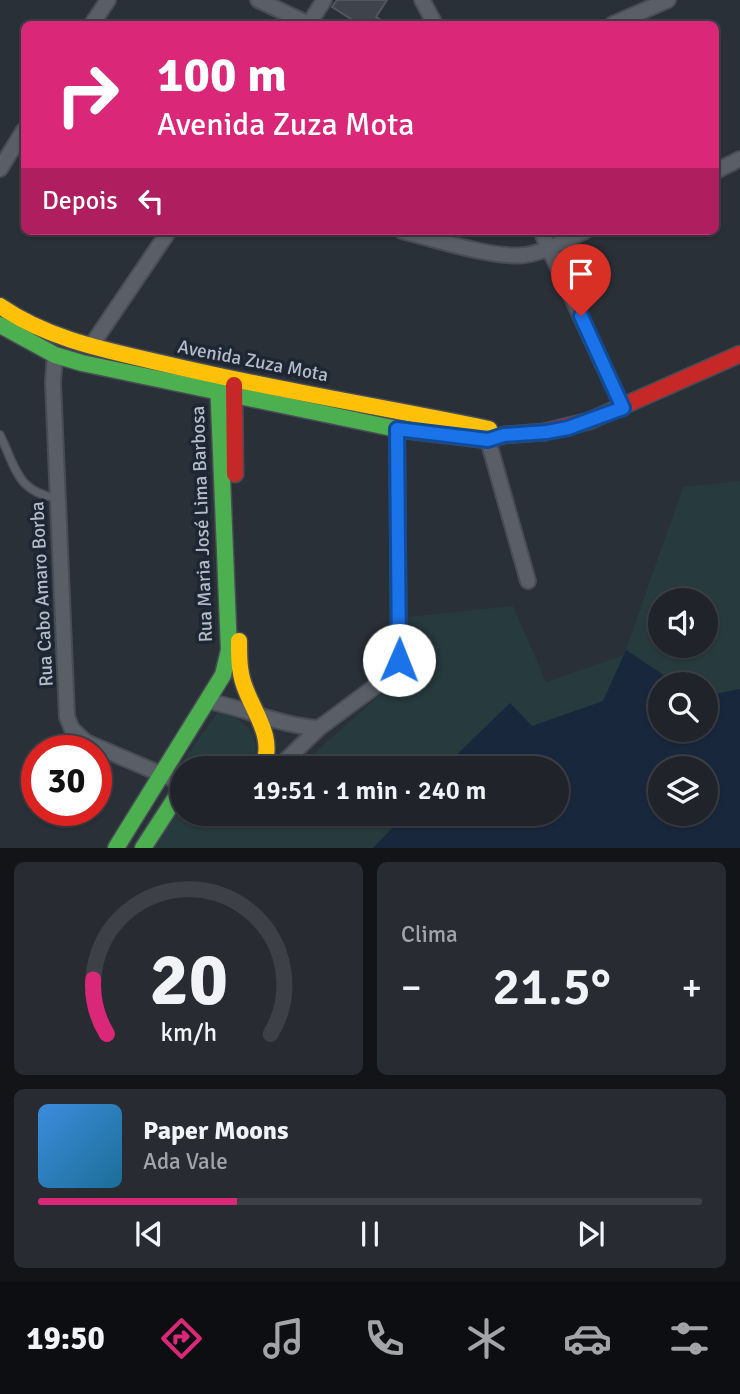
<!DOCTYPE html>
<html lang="pt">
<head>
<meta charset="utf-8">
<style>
  :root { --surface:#20242a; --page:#282c32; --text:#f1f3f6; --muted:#a2a4a8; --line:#3d4147; --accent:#db2777 }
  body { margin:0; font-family:Signika,sans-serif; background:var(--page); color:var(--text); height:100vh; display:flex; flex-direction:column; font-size:26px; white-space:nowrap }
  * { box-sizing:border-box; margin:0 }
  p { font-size:23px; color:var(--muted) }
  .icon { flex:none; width:38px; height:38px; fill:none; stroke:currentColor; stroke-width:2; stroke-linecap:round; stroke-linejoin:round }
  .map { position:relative; height:848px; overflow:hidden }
  .details { display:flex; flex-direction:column; gap:14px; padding:14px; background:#121417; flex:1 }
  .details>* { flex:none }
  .guide { position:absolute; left:21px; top:21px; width:698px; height:214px; border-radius:10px; box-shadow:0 2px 5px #0004,0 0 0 2px var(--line); background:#db2777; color:#fff; overflow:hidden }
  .tools { position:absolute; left:648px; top:588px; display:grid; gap:14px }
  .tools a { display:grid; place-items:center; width:70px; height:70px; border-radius:50%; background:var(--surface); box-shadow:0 2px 5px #0004,0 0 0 2px var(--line); font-size:35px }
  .speed { position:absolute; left:21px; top:735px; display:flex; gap:14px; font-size:35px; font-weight:700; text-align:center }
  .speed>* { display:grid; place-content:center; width:91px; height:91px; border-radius:50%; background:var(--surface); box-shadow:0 2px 5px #0004,0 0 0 2px var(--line); line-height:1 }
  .speed .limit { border:10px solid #d22; background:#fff; color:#111 }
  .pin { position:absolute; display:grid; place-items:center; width:60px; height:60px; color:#fff; margin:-72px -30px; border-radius:50% 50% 50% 0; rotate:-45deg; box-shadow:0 0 7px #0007 }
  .pin .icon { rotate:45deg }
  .me { position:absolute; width:77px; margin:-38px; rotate:1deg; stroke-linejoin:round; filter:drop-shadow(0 0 5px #0008) }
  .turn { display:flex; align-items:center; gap:24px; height:147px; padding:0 21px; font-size:32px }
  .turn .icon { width:91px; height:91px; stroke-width:2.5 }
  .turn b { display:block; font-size:49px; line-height:60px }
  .then { display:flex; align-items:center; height:66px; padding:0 21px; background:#0003; gap:14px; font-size:26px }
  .big { font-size:52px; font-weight:600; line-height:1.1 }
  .details .tile { flex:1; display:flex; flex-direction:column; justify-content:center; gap:10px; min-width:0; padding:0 24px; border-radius:10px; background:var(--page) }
  .details .dial { align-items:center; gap:0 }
  .dial svg { height:182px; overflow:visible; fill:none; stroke:var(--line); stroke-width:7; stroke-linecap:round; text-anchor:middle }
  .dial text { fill:var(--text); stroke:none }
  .song { display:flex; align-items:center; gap:21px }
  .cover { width:84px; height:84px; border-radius:10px; background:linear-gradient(135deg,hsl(210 70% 55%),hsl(200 70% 35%)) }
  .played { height:7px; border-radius:4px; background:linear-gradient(90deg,var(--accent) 30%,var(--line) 30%) }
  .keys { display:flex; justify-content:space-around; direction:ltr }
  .heat { display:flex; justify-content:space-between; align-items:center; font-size:38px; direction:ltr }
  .details .tiles { flex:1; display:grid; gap:14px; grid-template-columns:1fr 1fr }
  .tile:last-child { grid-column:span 2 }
  .trip { position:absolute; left:170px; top:756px; width:399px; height:70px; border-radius:35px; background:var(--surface); box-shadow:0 2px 5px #0004,0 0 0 2px var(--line); font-weight:600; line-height:70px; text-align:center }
  .dock { display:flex; height:112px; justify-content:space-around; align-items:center; background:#0d0e11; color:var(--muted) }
  .dock .icon { width:49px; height:49px }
  .dock .on { color:var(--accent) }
  .dock b { font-size:32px; color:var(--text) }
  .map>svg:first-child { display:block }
  .green { fill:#273a3e; fill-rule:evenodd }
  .water { fill:#19273c; fill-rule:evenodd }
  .building { fill:#3f444c; stroke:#52575f; stroke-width:2 }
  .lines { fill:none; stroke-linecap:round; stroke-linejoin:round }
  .lane-casing { stroke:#484c55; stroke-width:10 }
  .street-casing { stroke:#484c55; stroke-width:18 }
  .fast-casing { stroke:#484c55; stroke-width:19 }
  .slow-casing { stroke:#484c55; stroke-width:19 }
  .jam-casing { stroke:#484c55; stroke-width:19 }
  .lane { stroke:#5a5e66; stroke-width:7 }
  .street { stroke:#5a5e66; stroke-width:14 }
  .fast { stroke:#4caf50; stroke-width:16 }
  .slow { stroke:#ffc107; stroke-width:16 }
  .jam { stroke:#c62828; stroke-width:16 }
  .route-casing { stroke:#114b97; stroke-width:18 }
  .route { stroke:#1a73e8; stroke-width:12 }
  .labels { text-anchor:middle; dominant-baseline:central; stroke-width:7; stroke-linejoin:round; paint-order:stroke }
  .street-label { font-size:19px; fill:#b4bcc9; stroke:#1d2633 }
</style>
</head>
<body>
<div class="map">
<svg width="740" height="848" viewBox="0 0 740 848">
  <rect width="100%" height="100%" fill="#2a3038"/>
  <g class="green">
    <path d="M740,481V848H153L182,807V814H556V768H298L401,676L409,660L408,617L513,606L546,682L624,655L683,487ZM660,600H705V646H660ZM660,684H705V730H660ZM660,768H705V814H660Z"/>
    <path d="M220,709C249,724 262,735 253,768H190L182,762Z"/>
  </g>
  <path class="water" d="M626,650L677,684H660V730H705V696L740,689V848H373L406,814H556V768H443L510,703L532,726L603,701ZM660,768H705V814H660Z"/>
  <polygon class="building" points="337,0 387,0 376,17 383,21 381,24 359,24 332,7"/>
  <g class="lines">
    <g class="lane-casing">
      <path id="lane" d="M0,435C16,468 17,492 57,498"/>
    </g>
    <g class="street-casing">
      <g id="street">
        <polyline points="258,0 309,24"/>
        <polyline points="422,0 435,24"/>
        <polyline points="92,24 108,0"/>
        <polyline points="309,24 324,0"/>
        <polyline points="613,24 668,0"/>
        <polyline points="0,169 24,130"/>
        <polyline points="716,171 740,159"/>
        <path d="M402,231C434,239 494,259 525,255C546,252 566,240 585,231"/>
        <polyline points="541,231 623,408"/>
        <polyline points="91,346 169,231"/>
        <polyline points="55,355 53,382 67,717 72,729 86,742 182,783"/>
        <polyline points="489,431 488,440 528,581"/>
        <path d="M207,701C245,708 281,726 319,728"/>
        <polyline points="278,768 319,728 388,677 399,660 397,429"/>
      </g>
    </g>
    <g class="fast-casing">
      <g id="fast">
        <polyline points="0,325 55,355 82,363 397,429 488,440 504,435 544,432"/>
        <polyline points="116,848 223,675 229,650 218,380"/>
        <polyline points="143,848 182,788"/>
      </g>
    </g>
    <g class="slow-casing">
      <g id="slow">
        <path d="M0,306C51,341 111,351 170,365C276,390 383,407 489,429"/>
        <path d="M239,641C239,656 239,671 244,685C254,714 275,736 263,768"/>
      </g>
    </g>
    <g class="jam-casing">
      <g id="jam">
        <polyline points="234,385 235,474"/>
        <polyline points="544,432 589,421 740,354"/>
      </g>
    </g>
    <use href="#lane" class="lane"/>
    <use href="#street" class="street"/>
    <use href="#fast" class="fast"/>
    <use href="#slow" class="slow"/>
    <use href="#jam" class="jam"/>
  </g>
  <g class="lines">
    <g class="route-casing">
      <polyline id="route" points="399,660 397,429 488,440 504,435 547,432 568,428 623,408 581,316"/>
    </g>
    <use href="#route" class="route"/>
  </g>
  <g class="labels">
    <g class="street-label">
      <text transform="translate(253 361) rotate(11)">Avenida Zuza Mota</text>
      <text transform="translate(202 524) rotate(-92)">Rua Maria José Lima Barbosa</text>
      <text transform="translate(42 594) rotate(-93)">Rua Cabo Amaro Borba</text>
    </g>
  </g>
</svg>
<div class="tools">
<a><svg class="icon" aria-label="sound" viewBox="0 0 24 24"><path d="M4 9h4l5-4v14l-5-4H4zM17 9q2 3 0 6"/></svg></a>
<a><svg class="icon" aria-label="search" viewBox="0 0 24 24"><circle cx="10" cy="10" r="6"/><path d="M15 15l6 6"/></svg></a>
<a><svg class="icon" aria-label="layers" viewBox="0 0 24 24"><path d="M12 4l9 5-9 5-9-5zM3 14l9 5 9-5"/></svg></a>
</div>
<div class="speed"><div class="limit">30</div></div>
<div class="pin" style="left:581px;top:316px;background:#d93025"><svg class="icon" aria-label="arrive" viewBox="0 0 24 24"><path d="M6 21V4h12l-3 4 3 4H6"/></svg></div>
<svg class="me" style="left:399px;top:660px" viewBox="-20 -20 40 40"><circle r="19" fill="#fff"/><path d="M0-13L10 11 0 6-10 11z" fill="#1a73e8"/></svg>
<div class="trip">19:51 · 1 min · 240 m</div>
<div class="guide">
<div class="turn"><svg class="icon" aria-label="right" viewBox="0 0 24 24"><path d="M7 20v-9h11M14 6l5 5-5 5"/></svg><div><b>100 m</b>Avenida Zuza Mota</div></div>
<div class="then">Depois<svg class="icon" aria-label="left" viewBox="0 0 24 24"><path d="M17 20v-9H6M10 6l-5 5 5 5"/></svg></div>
</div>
</div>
<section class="details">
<div class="tiles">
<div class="tile dial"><svg viewBox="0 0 100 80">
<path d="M14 69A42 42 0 1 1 86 69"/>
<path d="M14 69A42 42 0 0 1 8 45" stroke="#db2777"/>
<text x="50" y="56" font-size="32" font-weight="700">20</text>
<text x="50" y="72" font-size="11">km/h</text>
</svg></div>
<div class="tile"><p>Clima</p>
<div class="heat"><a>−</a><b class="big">21.5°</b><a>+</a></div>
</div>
<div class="tile">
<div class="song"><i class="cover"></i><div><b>Paper Moons</b><p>Ada Vale</p></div></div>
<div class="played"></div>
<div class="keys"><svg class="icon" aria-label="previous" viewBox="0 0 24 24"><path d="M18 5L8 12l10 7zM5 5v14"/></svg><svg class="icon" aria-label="pause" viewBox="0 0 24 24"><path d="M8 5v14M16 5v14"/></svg><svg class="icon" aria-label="next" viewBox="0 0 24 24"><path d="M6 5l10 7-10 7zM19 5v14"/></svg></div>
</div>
</div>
</section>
<nav class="dock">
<b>19:50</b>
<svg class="icon on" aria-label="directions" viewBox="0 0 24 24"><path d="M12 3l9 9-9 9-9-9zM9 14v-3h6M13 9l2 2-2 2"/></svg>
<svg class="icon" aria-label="music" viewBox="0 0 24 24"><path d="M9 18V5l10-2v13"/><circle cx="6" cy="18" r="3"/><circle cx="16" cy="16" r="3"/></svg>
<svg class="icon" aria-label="phone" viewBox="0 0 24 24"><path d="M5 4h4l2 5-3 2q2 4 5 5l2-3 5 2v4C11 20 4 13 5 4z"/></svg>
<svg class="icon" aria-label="climate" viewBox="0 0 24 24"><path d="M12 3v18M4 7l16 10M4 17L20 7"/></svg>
<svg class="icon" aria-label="car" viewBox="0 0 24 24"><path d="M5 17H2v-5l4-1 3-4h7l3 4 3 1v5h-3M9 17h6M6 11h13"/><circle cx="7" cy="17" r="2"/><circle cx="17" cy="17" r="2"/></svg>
<svg class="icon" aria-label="filters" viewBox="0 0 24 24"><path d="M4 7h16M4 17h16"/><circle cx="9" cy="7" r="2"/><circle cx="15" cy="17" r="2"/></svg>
</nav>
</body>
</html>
